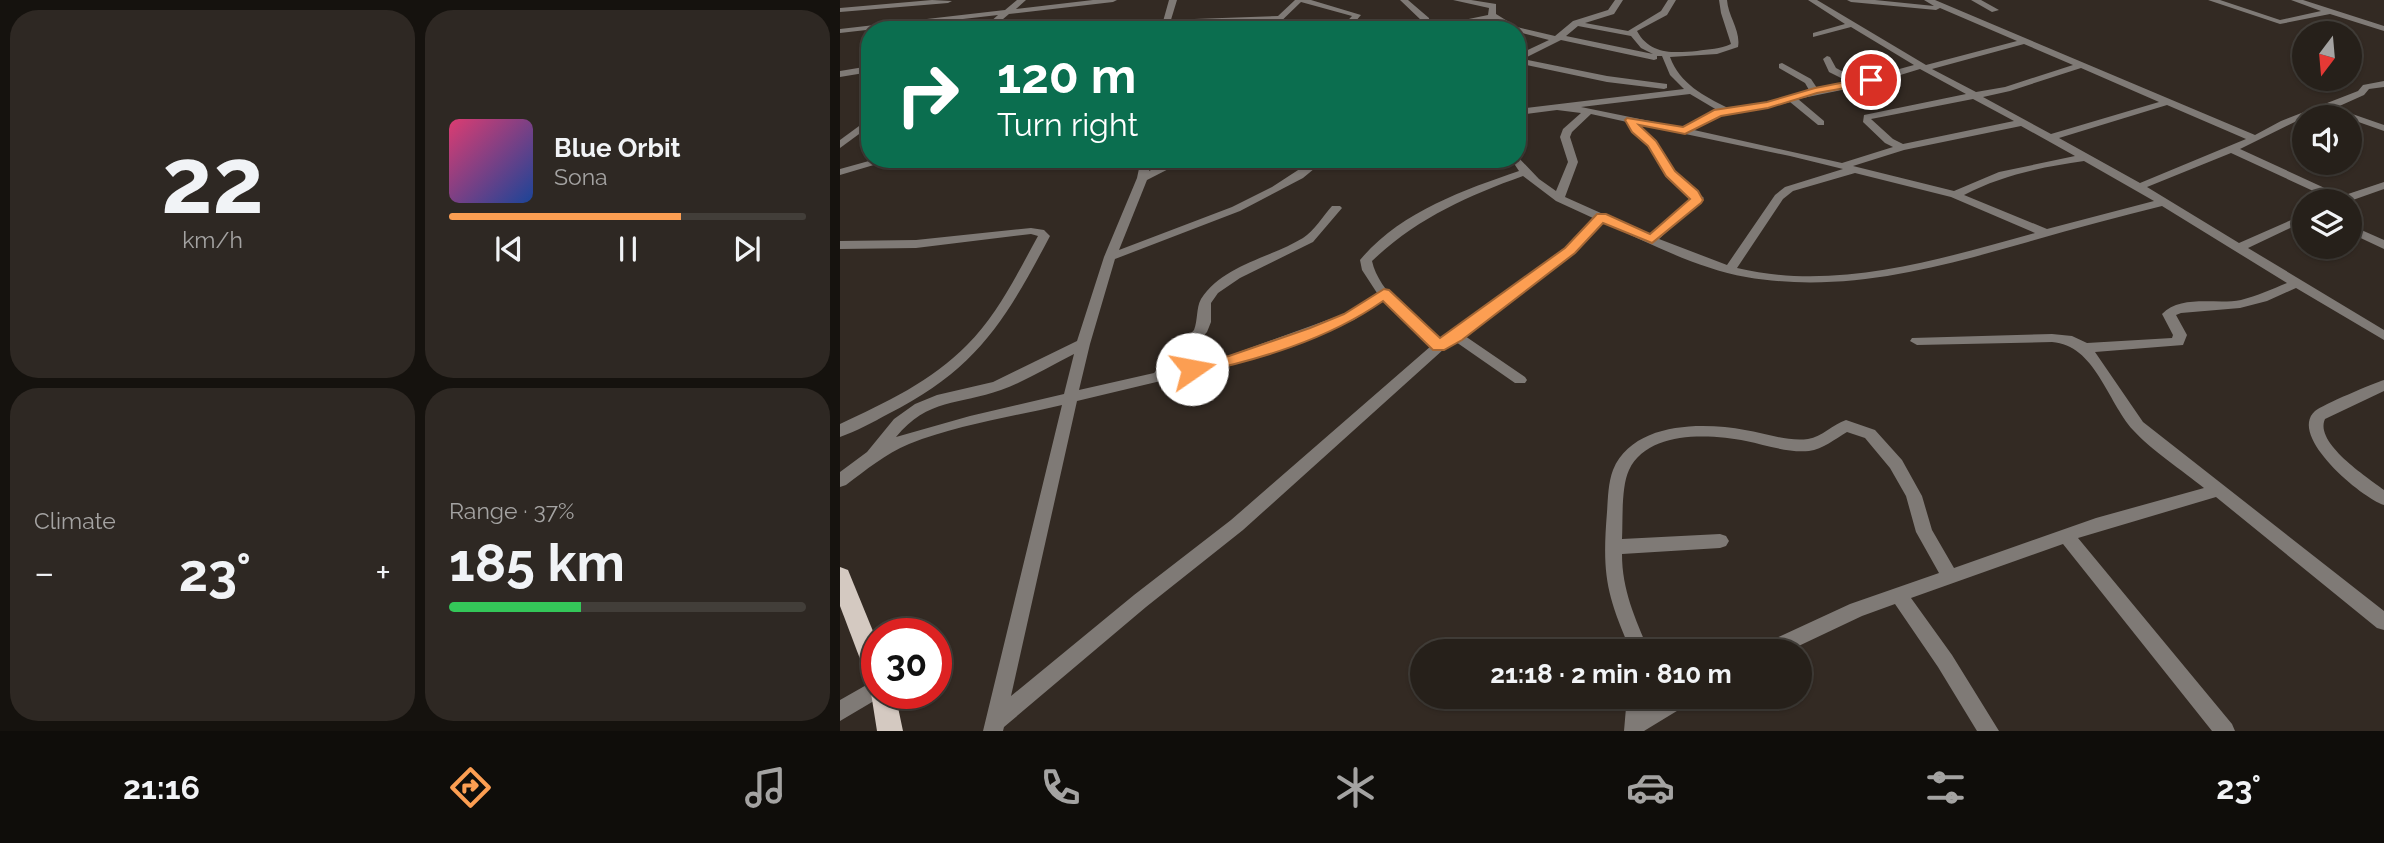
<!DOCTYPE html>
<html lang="en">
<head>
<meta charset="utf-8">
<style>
  :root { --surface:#26201a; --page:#2e2823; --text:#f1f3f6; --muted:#a4a3a2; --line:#423e39; --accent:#fc9e52 }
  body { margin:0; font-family:Raleway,sans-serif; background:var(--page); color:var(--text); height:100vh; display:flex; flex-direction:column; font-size:26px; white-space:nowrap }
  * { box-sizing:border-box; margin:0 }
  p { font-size:23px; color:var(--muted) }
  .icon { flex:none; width:38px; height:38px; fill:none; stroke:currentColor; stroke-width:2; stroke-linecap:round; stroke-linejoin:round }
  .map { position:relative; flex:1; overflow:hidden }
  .side { display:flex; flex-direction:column; gap:10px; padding:10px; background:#15120e; width:840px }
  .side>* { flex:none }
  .hud { position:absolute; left:21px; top:21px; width:665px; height:147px; border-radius:28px; box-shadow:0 2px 5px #0004,0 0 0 2px var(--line); background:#0b6e4f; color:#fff; overflow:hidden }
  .needle { width:46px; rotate:196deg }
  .tools { position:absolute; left:1452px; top:21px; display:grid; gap:14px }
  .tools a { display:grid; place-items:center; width:70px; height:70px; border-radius:50%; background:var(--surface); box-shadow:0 2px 5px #0004,0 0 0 2px var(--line); font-size:35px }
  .speed { position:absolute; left:21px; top:618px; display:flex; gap:14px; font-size:35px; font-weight:700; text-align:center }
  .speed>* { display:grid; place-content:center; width:91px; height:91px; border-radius:50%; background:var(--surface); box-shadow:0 2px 5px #0004,0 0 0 2px var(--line); line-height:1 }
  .speed .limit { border:10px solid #d22; background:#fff; color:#111 }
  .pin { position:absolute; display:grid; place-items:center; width:60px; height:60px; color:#fff; margin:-30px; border:4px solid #fff; border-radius:50%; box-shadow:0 2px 7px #0007 }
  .me { position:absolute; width:77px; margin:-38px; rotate:78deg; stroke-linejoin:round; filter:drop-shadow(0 0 5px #0008) }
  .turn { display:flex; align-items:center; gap:24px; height:147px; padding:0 21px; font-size:32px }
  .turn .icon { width:91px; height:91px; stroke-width:2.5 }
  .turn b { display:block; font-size:49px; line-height:60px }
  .big { font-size:52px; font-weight:700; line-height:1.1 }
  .side .card { flex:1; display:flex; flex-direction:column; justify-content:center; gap:10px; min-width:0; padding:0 24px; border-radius:28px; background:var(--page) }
  .side .dial { align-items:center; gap:0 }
  .dial b { font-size:91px; line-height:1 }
  .song { display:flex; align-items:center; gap:21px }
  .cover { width:84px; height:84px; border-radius:10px; background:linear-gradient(135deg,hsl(340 70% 55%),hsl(220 70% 35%)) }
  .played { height:7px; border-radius:4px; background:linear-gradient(90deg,var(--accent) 65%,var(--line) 65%) }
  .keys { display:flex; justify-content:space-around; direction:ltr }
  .heat { display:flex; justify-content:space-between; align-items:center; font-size:38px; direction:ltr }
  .charge { height:10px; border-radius:5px; background:linear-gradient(90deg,#34c759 37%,var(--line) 0) }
  .side .tiles { flex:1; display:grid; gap:10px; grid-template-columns:repeat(2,1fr) }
  .trip { position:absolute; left:570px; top:639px; width:402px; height:70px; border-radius:35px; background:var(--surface); box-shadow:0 2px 5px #0004,0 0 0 2px var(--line); font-weight:700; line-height:70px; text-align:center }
  .tab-bar { display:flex; height:112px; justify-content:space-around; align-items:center; background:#0f0d0a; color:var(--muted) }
  .tab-bar .icon { width:49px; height:49px }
  .tab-bar .current { color:var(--accent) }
  .tab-bar b { font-size:32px; color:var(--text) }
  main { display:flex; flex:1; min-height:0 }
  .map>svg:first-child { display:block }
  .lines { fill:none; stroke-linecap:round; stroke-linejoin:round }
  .minor { fill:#7f7a76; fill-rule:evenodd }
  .major { fill:#d4c9c1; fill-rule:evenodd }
  .route { fill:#fc9e52; stroke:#a46735; stroke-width:2 }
</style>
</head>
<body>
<main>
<section class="side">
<div class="tiles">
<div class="card dial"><b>22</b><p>km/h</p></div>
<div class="card">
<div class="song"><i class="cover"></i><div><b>Blue Orbit</b><p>Sona</p></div></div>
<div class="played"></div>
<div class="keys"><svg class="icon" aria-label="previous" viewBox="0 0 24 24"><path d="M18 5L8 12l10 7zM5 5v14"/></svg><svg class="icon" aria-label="pause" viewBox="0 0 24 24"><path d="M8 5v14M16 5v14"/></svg><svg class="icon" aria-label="next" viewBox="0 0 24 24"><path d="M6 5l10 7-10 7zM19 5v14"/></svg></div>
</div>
<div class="card"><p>Climate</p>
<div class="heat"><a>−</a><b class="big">23°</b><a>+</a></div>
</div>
<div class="card"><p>Range · 37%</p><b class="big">185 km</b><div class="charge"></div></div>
</div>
</section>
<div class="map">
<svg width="1544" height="731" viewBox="0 0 1544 731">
  <rect width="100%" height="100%" fill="#332a23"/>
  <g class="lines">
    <g class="minor">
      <polygon points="92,0 112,1 108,3 0,12 0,8"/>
      <polygon points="177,0 186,0 176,9 253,0 277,0 273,2 169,14 150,30 141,30 158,15 0,33 0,29 165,10"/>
      <polygon points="329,0 337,0 330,23 354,19 438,16 455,0 471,0 521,15 508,30 499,30 512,16 461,2 432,30 423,30 432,21 354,23 328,30 302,30 322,25"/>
      <path d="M560,0H568L589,18L590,27L648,15L649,8L613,0H631L656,4V14L677,27L715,36L733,21L768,10L775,0H783L774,14L745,23L788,31L821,11L828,0H836L827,15L797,31C810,55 833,53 857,51C869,49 880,49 891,44L881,13L879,0H887C888,16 901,31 898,47L877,54L830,57C840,84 864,96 888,108L927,102L969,90L965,83L939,68V64L942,63L971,79L977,88L1009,82L989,72L983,59L987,56L990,57L996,68L1019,80L1074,65L1011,27L973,37V33L1005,24L968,0H977L1086,65L1177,41L1100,8L1096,10L1011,2L1007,0H1035L1094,6L1084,0H1095L1415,135L1441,121L1518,91L1523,85L1544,81V87L1529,89L1524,95L1495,108L1544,125V131L1510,119V117L1487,111L1465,117L1400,149L1502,196L1544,182V189L1510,201H1495L1391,153L1307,187L1399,243L1465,214V221L1408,248L1544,330V340L1456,288L1427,301L1400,308L1341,313L1336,315L1347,335L1343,345L1255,352L1303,422L1544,611V630L1537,628L1376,497L1238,538L1392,724L1395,731H1372L1223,544L1071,598L1112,655L1159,731H1137L1098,667L1055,604L1022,616L948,651H919L921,645L1010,604L1099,573L1076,532L1066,496L1050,468L1025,438L1007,432C995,439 983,449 969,451C948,453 926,445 906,441C870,434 808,430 789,470C781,487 783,520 782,539L880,534L886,536L889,541L886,546L880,548L782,554C782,590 795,618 809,651H791C766,594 762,574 767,512C768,499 768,483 773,470C793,422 862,422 905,430C925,433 948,442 968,439C982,437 993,424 1006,420L1035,430L1062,460L1082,496L1092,530L1114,568L1256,518L1364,488C1343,471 1310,449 1293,430C1267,401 1255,345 1212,342L1077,345L1070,341L1072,338L1212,334L1232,336L1247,343L1332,338L1333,335L1322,314C1341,294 1377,305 1401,300C1417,296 1432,289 1447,283L1322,206C1277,217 1233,229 1188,242C1096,268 1003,294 906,277C856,268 809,243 762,222L734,253L625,336L685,377L687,380L685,383H675L616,342L604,349L403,530L306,607L164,727L163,731H143L222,405C171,417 117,425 69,444C45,454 26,470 6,485L0,487V472L27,452L54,419L75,404L97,395L153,382L237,341L264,257L297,178L301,159H311L309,171L334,159H348L307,180L279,250L392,207L432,187L475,159H486L463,178L400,211L275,259L250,344L239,390L314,373L354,330C358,320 356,308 361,299C383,265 430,258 463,238C474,231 483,216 492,206H500L502,208L473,242L400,278L378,293L371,303V322L367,332L334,368L388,356L504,314L537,293L522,270L520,260C559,213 623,190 679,171L671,159H677V156L699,179L716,191L728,162L720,137L723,129L741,113L717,110L677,115V109L844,89L830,75L822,56H817V59L814,60L721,40L683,59L767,76L827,84V88L824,89L767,82L677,63V55L709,40L671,30L652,19L600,30H582V21ZM738,26L791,36L801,48L813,54L726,36ZM1184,44L1233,65L1165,87L1136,92L1092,69ZM1241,68L1319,102L1211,134L1143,97L1170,91ZM1080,69L1126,94L1024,115L1023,122L1045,143L1053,147L1002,163L854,130L881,115L928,108L950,102L978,125H984V121L958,99L1031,84ZM850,94L877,110L844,128L741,107ZM1133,99L1174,121L1063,144L1053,139L1031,119ZM1327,105L1406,139L1300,183L1219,138ZM751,114L787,122L793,132L808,146L831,181L851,198L810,235L725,197L738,162L730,137L732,132ZM798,124L950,156L1003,169L945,187L935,195L887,265L819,239L864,198L839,177L816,142ZM1181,126L1235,156L1159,172L1114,191L1013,166L1064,150ZM1244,161L1314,201L1207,229L1124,195C1162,175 1202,167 1244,161ZM1015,173L1111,197L1195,233C1100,259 996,292 897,268L943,199L953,191ZM683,176L716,201L753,218L726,247L600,339C576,319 539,293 532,261C576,219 627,196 683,176ZM543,300L591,346L391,520L294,595L171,696L237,401L396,363L514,320ZM234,354L224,394L130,416L56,437C88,398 119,405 161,390C186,381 210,366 234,354Z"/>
      <polygon points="1131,0 1141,0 1159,10 1152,12"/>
      <polygon points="1368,0 1380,0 1440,20 1481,11 1451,0 1463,0 1544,26 1544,31 1490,14 1440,24"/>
      <polygon points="30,66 30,72 0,77 0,71"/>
      <polygon points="30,118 30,126 0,148 0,140"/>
      <polygon points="36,159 54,159 0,175 0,169"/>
      <polygon points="1510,225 1544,240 1544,249 1510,233"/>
      <path d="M191,228L204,230L210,236C165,321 137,369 48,414C33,422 17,431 0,437V424C45,403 92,381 127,345C158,314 177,274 198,236L191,234L76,248L0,249V241L76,240Z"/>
      <path d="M1544,380V391L1485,419C1474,443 1527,477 1544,490V505C1522,498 1447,436 1475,411C1482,405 1534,383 1544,380Z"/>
      <polygon points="37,679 37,693 45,693 44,695 0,721 0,700"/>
      <polygon points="787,696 807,696 806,706 823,696 853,696 850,703 804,731 784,731"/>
    </g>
    <g class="major">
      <polygon points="0,567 8,570 37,641 37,683 28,680 0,606"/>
      <polygon points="37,684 37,693 55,693 63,731 37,731 31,693"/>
    </g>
  </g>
  <path class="route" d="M1031,77L1034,78V83L977,93L928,108L881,116L845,134L799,125L816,141L835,171L858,191L863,200L861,203L812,243L763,223L735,253L622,340L604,350H593L543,301C487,340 418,360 352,374L344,369L347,365L389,356L470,328L504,314L544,289L549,290L600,338L725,248L757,214H766L810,234L850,199L826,176L808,146L792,132L785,120L787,118L843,127L874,110L927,102L975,88Z"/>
</svg>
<div class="tools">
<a><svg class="needle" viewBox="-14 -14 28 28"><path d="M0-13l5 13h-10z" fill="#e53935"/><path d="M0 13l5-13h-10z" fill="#a4a3a2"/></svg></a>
<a><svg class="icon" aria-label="sound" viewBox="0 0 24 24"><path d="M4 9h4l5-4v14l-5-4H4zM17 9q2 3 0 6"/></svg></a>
<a><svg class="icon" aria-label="layers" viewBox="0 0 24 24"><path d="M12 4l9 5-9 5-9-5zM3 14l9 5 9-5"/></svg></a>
</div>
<div class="speed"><div class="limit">30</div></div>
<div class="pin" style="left:1031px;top:80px;background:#d93025"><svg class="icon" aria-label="arrive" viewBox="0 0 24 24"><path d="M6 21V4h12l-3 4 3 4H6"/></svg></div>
<svg class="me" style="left:352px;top:369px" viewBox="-20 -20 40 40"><circle r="19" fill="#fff"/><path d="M0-13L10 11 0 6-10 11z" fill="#fc9e52"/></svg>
<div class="trip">21:18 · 2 min · 810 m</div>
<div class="hud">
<div class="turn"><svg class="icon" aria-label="right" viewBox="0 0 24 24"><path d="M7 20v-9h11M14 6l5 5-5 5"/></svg><div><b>120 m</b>Turn right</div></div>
</div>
</div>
</main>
<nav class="tab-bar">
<b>21:16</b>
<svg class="icon current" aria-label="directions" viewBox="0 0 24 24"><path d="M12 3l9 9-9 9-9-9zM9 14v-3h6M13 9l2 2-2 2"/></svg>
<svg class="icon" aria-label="music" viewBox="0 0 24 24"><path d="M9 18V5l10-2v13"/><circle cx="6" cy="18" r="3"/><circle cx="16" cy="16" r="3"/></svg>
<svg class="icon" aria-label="phone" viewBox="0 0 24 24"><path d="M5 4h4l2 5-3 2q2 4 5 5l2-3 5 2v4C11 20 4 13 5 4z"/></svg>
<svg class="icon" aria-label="climate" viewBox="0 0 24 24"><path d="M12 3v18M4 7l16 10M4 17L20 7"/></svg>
<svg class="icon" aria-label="car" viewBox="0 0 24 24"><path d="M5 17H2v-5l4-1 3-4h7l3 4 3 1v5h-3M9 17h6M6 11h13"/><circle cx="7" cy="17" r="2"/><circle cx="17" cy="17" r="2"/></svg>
<svg class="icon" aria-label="filters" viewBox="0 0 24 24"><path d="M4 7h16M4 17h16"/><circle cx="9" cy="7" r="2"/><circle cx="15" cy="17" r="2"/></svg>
<b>23°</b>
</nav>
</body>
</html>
